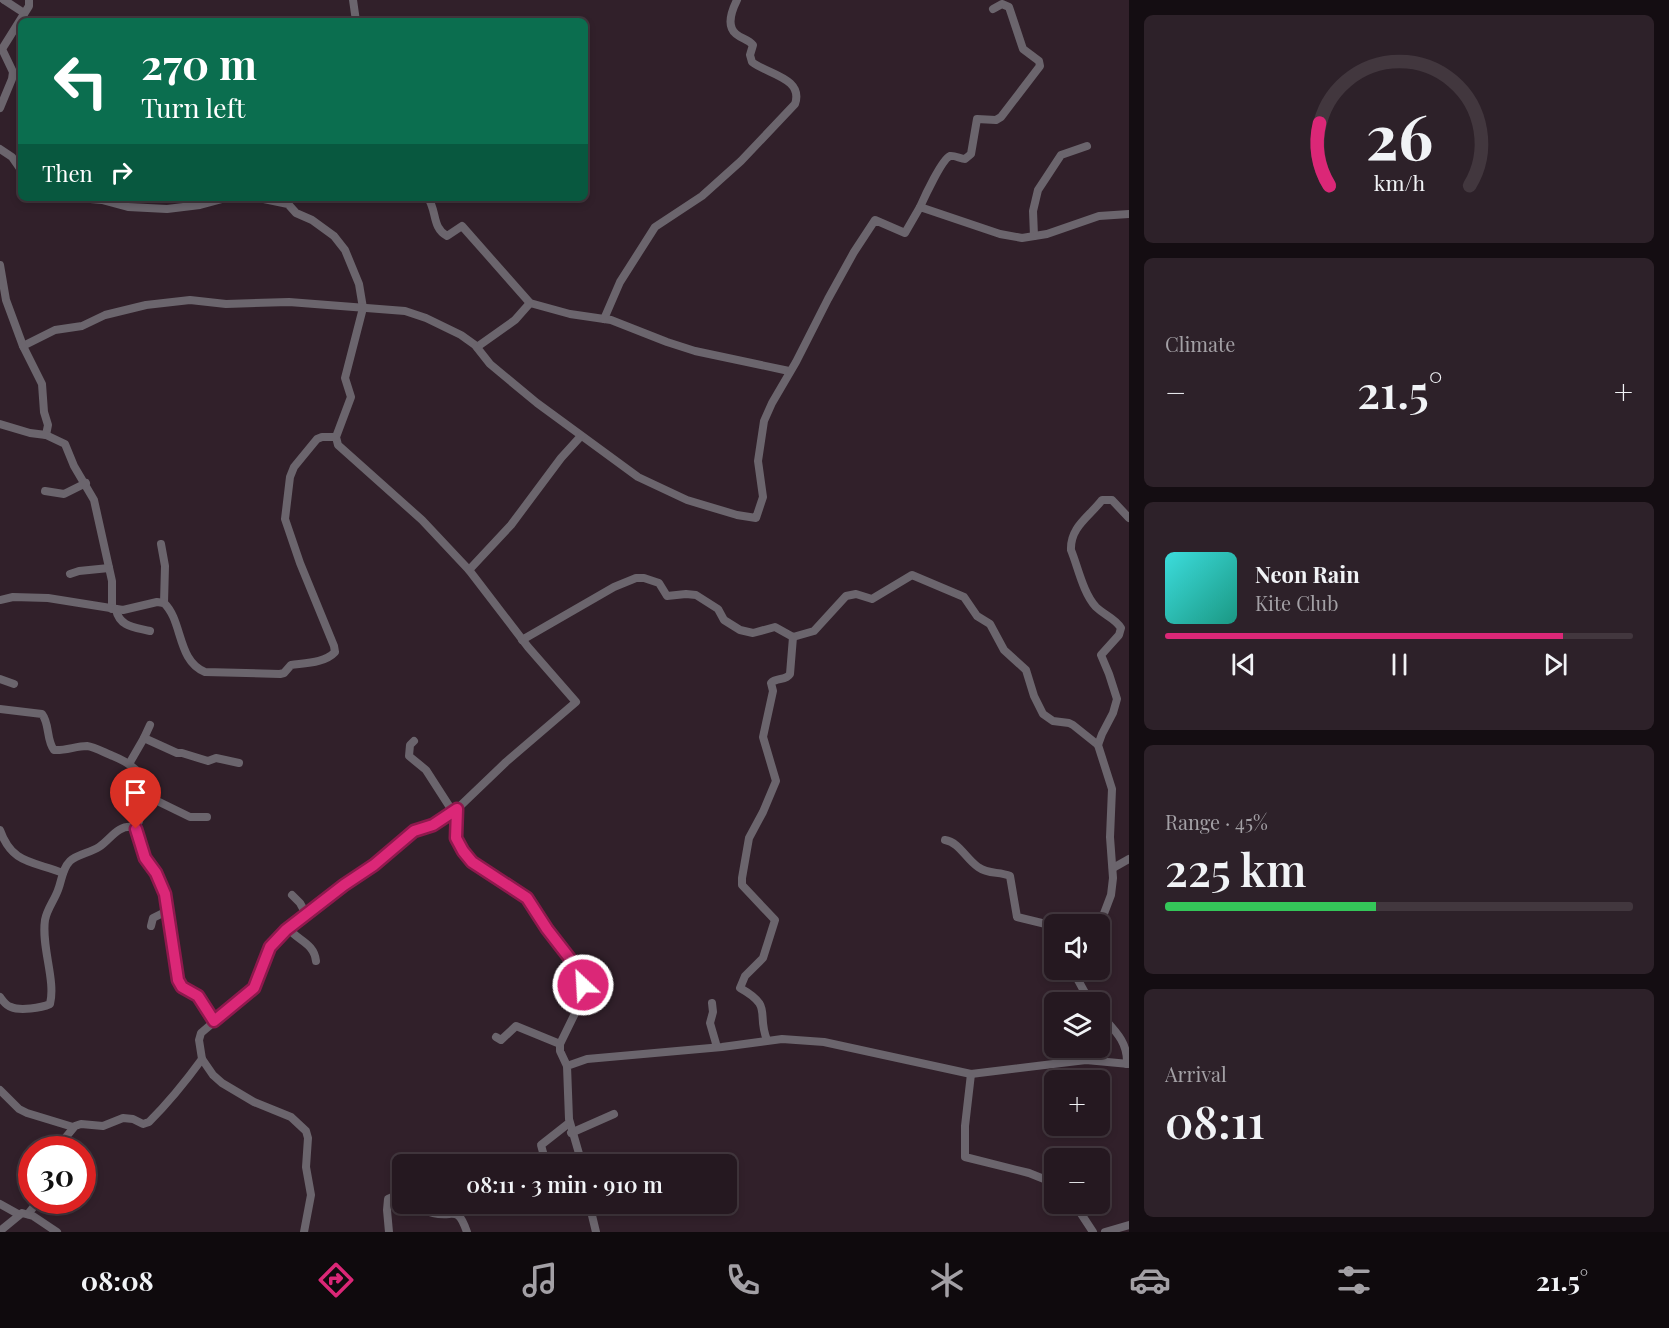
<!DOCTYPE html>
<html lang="en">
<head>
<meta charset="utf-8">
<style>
  :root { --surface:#251820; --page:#2d2129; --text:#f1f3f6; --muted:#a3a0a5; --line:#42373e; --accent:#db2777 }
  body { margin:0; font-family:"Playfair Display",serif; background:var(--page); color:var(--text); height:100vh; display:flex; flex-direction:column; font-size:22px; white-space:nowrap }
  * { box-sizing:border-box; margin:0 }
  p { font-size:20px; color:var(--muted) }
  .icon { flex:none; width:33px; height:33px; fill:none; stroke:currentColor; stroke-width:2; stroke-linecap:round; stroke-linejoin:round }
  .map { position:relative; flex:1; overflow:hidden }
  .panel { display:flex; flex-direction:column; gap:15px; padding:15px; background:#140d12; width:540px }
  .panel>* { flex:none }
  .top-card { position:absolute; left:18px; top:18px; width:570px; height:183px; border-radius:9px; box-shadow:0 3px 9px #0003,0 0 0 2px var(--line); background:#0b6e4f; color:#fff; overflow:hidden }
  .controls { position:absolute; left:1044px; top:914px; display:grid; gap:12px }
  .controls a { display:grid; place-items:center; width:66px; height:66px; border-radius:9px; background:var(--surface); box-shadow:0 3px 9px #0003,0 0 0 2px var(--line); font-size:30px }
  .speed { position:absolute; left:18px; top:1136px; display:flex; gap:12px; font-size:30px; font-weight:700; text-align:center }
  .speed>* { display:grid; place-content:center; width:78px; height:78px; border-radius:50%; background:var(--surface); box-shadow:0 3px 9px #0003,0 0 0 2px var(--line); line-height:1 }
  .speed .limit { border:9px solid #d22; background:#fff; color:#111 }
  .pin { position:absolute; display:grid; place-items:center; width:51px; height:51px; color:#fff; margin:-62px -26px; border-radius:50% 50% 50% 0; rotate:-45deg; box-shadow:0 0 6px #0007 }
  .pin .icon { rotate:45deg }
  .me { position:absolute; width:66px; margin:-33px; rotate:335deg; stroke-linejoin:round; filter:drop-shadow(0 0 4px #0008) }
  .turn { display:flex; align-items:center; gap:21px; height:126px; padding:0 24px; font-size:27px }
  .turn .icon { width:78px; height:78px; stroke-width:2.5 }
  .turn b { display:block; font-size:42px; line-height:51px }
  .then { display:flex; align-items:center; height:57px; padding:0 24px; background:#0003; gap:12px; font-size:22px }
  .big { font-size:45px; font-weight:600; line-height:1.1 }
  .panel .tile { flex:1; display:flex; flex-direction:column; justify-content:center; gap:9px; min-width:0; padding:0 21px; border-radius:9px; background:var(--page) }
  .panel .dial { align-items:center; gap:0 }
  .dial svg { height:156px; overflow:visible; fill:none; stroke:var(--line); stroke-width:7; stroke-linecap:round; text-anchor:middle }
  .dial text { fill:var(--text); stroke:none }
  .song { display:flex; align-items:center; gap:18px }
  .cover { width:72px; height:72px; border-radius:9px; background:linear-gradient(135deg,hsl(180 70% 55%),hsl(170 70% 35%)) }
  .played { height:6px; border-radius:3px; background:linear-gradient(90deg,var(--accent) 85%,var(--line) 85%) }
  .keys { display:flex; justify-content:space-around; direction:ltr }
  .heat { display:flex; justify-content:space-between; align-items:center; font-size:33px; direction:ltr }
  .charge { height:9px; border-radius:4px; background:linear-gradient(90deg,#34c759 45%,var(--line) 0) }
  .trip { position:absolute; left:392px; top:1154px; width:345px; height:60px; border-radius:9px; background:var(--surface); box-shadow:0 3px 9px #0003,0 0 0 2px var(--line); font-weight:600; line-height:60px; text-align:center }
  .dock { display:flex; height:96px; justify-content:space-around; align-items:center; background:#0f0a0d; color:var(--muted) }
  .dock .icon { width:42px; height:42px }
  .dock .on { color:var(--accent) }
  .dock b { font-size:27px; color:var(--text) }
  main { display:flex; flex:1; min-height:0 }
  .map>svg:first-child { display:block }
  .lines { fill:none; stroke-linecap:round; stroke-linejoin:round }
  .minor { stroke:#6b656d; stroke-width:8 }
  .route-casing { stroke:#8e194d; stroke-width:15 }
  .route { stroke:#db2777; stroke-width:10 }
</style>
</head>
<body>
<main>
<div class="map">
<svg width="1129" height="1232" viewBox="0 0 1129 1232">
  <rect width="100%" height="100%" fill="#31202a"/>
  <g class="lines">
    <g class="minor">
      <polyline points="4,0 24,13"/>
      <polyline points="353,0 356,21"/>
      <polyline points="0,108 12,79 13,72 2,49 29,6 29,0"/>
      <polyline points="0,149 12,157 21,170"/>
      <polyline points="79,198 102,200 128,207 167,209 200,205 226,198"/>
      <path d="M259,198L288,204L296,213L312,220L334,236L345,250L359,284L363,308L345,378L351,397L336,437L338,445L422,520L469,570L528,647L576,702L506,762L457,809C456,834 455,843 472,862L527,898L547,929L578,969L583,985L582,999L560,1044V1051L567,1066"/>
      <path d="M428,198C437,211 432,228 447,236L462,226L530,303L570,314L611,320L667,342L695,351L789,371"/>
      <path d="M920,207C924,198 942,159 950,156C954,155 961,159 965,159L971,154L977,119L996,120L1001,117L1040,66L1039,61L1023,49L1009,7L1002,4L993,9"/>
      <polyline points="1034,236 1033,211 1038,190 1061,155 1087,146"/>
      <polyline points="0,265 6,300 23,346 55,330 82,326 105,315 146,305 190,300 226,304 289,302 405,311 426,318 461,335 475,345 490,364 537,403 638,477 687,500 737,515 756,518 763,497 758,461 764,421 772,403 796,362 828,299 854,252 875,220 905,233 920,207 1000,234 1022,238 1047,234 1099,216 1129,214"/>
      <path d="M604,319L620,282L655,227L702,196L741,161L795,104C804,78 767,74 752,62L750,55L753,45C748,39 742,39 736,34C726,26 732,10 737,0"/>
      <polyline points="23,346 42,384 44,412 48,425 46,435"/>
      <polyline points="477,347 515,320 530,303"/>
      <polyline points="0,424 30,433 46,435 65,444 74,466 94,500 112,581 112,609"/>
      <polyline points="45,491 64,494 86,483"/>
      <polyline points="161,544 165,566 164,603"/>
      <polyline points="469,570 511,525 561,458 581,436"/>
      <polyline points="70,574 79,571 109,568"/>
      <path d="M0,600L13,597L48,598L123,610L157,602L164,603C183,621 177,661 205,672L280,674L284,673L291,665C305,663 325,663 335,652L334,646L300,563L285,519L290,477L294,467L317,439L322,437H336"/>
      <path d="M116,610C120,627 134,627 150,631"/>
      <polyline points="522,640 614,587 636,578 644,578 659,583 667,596 686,594 696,595 718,609 724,620 740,630 753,633 775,627 793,637 814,631 846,596 856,594 872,599 912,575 964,597 977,616 990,624 1004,650 1026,670 1034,696 1043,714 1053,721 1069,723 1073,725 1098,745"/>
      <polyline points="0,679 14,684"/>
      <path d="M0,709L42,714C50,724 46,740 54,750C65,751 76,746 87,746C95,747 105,753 113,756C154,773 150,793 136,829"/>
      <polyline points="144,738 150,725"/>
      <polyline points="414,741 410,745 409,756 426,770 453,812"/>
      <polyline points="129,764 144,738 177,753 182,753 208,761 216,758 239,763"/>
      <polyline points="147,796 190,817 207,817"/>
      <path d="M0,830C12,864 32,861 63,873"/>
      <path d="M945,840C959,842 966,859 978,867C989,875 999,871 1010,876L1017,917L1054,926"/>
      <polyline points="1113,868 1129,859"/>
      <polyline points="292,895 300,903 307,916"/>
      <path d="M1100,924L1111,895L1113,878L1110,837L1112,789L1098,745L1102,734L1113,713L1117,699L1109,674L1101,655L1119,635L1121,628C1115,618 1104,615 1096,607C1083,593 1078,567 1071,550C1070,527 1089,517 1102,500H1112L1129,518"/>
      <polyline points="151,926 153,918 169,910"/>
      <path d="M288,928C298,941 314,943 316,961"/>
      <polyline points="1072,969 1090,1002"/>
      <path d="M0,997C3,1001 6,1006 11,1007C20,1011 41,1008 50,1004C56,980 41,947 45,920C47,909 54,901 58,890C62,880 62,869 70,861C77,854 90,853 99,847C111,839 117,825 133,827L138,832L145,858L157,872L165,894L178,980L182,987L198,996L214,1021"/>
      <polyline points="712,1003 713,1012 710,1023 717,1047"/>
      <path d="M1100,1014C1114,1030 1128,1041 1127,1064"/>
      <polyline points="496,1037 501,1040 516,1026 560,1044"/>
      <path d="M767,1040C756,1013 774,1007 740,988L745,976L763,958L775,920L742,885V878L749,838L763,812L776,781L763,737L773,691L771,683C776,677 786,681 790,674L793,637"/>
      <polyline points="202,1059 213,1075 222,1083 254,1102 291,1117 306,1131 308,1138 306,1167 311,1195 304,1232"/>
      <polyline points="971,1074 965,1126 965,1157 1029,1173 1054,1183"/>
      <polyline points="0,1090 19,1109 27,1113 73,1127"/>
      <polyline points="571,1133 614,1114"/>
      <path d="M63,1149L66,1137L75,1126L81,1124L103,1126L123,1118L133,1119L143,1124L149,1122C169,1102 186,1081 202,1059L199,1040L201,1033L254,988L270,947L286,930L343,885L374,865L414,830L437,823L457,809"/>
      <polyline points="544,1164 544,1156 541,1145 569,1123"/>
      <polyline points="582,1164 569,1119 567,1066 587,1059 722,1047 782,1039 824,1042 971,1074 1086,1060 1129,1064"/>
      <path d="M416,1203C421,1207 427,1212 433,1213C455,1218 457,1204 467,1232"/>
      <polyline points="589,1203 596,1232"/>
      <polyline points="1074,1203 1093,1232"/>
      <polyline points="0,1204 18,1214"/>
      <polyline points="28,1214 39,1200"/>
      <polyline points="0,1231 22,1213 33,1216 57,1232"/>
      <polyline points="389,1232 387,1210 388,1199 397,1195 402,1195"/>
      <polyline points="1105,1232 1129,1225"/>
    </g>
  </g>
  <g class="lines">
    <g class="route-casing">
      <polyline id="route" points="136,829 145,858 156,873 165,894 178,980 182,987 198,996 214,1021 254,988 270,947 286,930 344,885 374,865 414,831 433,825 457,809 456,838 463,851 472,862 527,898 547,929 578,969 583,985"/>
    </g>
    <use href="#route" class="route"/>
  </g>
</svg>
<div class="controls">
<a><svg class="icon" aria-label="sound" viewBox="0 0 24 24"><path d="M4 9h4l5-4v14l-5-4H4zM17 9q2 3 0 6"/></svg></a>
<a><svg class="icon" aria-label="layers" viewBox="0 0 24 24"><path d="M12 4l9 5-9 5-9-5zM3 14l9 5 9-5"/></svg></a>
<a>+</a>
<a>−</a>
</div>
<div class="speed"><div class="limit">30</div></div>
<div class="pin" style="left:136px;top:829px;background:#d93025"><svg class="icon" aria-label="arrive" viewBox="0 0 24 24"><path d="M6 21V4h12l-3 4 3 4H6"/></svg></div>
<svg class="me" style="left:583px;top:985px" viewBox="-20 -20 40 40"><circle r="17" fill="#db2777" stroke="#fff" stroke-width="3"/><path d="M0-11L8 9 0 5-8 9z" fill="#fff"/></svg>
<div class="trip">08:11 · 3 min · 910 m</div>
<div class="top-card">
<div class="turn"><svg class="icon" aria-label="left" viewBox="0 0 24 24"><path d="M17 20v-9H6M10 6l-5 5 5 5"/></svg><div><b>270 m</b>Turn left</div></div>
<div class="then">Then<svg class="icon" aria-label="right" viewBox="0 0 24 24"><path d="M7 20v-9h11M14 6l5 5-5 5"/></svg></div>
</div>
</div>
<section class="panel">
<div class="tile dial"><svg viewBox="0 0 100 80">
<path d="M14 69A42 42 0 1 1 86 69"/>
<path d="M14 69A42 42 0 0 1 9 37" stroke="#db2777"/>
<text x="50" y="56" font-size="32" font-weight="700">26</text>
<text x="50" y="72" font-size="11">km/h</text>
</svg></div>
<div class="tile"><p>Climate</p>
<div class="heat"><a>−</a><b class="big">21.5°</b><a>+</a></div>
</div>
<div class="tile">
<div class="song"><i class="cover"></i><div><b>Neon Rain</b><p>Kite Club</p></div></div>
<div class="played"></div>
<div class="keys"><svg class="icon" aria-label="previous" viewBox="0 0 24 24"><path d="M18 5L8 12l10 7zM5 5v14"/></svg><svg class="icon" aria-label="pause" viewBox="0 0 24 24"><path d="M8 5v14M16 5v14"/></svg><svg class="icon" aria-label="next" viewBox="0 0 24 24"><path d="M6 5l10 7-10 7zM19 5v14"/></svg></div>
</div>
<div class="tile"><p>Range · 45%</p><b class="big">225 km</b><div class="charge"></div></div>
<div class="tile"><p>Arrival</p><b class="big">08:11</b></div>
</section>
</main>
<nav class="dock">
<b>08:08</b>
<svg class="icon on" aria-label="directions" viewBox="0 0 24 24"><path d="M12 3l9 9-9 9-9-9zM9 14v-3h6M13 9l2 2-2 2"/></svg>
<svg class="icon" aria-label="music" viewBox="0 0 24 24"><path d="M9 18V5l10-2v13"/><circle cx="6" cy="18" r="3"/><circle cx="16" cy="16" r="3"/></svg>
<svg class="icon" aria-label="phone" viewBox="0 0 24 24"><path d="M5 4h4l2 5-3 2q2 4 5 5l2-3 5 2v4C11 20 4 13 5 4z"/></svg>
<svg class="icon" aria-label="climate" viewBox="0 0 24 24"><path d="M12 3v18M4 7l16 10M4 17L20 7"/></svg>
<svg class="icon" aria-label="car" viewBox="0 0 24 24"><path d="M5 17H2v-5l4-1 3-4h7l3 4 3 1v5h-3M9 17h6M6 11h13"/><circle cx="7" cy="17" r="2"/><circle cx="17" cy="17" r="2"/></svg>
<svg class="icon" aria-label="filters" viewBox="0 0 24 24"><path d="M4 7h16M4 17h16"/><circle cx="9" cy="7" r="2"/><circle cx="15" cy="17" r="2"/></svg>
<b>21.5°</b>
</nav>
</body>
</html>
